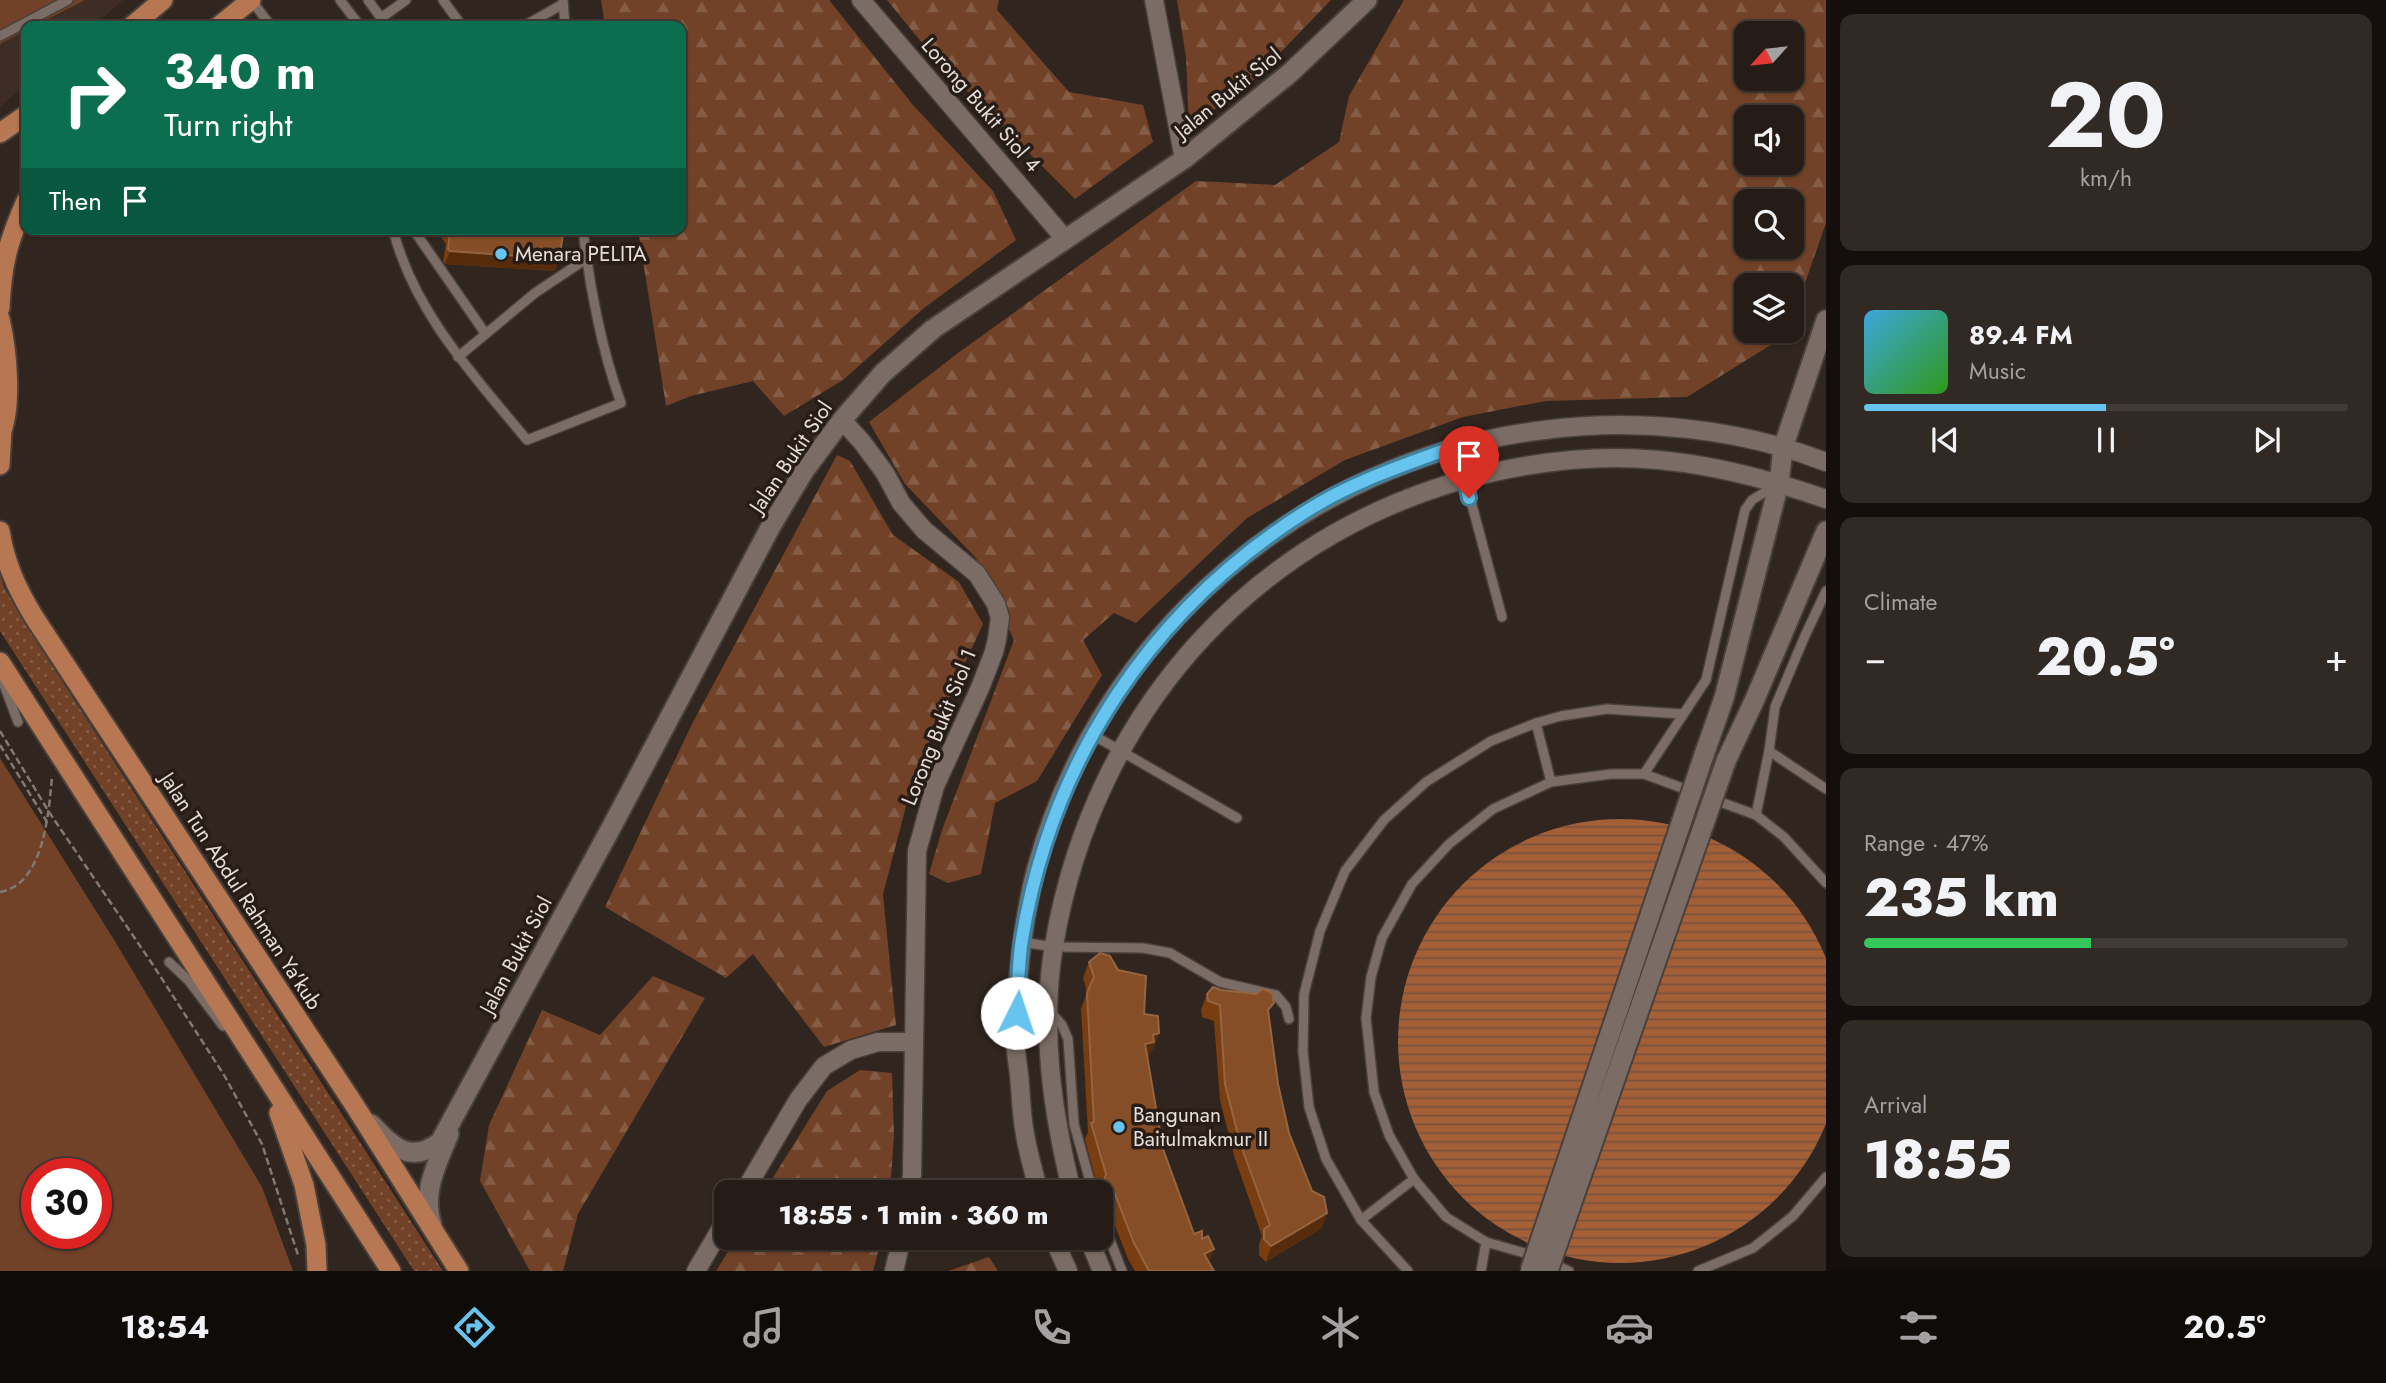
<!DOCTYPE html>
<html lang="en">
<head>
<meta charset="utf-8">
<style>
  :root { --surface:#251c17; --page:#312924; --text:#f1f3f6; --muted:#a3a1a1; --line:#423a36; --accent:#66c4ef }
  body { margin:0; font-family:Jost,sans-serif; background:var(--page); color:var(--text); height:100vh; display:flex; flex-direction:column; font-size:26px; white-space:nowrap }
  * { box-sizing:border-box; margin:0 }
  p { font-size:23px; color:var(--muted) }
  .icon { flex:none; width:38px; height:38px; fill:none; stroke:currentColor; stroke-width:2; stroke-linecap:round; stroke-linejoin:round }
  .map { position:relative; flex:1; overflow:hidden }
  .details { display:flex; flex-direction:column; gap:14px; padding:14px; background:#140f0d; width:560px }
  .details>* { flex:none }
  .banner { position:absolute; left:21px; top:21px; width:665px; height:214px; border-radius:14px; box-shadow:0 2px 5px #0004,0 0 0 2px var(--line); background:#0b6e4f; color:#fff; overflow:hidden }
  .needle { width:46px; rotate:243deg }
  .controls { position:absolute; left:1734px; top:21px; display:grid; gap:14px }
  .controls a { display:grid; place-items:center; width:70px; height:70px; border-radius:14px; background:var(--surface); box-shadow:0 2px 5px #0004,0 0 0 2px var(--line); font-size:35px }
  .speed { position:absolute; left:21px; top:1158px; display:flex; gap:14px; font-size:35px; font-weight:700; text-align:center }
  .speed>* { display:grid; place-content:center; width:91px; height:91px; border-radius:50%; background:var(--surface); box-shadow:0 2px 5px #0004,0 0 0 2px var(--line); line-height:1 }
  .speed .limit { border:10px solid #d22; background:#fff; color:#111 }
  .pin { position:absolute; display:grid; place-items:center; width:60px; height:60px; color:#fff; margin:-72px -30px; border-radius:50% 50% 50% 0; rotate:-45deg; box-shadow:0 0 7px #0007 }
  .pin .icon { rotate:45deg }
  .me { position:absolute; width:77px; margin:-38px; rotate:4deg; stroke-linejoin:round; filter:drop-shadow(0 0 5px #0008) }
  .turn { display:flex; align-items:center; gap:24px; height:147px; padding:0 28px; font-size:32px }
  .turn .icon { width:91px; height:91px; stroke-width:2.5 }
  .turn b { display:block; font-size:49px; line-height:60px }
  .then { display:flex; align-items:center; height:66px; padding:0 28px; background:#0003; gap:14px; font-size:26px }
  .big { font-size:52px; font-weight:800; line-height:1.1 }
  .details .tile { flex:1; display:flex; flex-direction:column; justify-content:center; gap:10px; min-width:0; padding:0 24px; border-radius:14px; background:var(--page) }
  .details .dial { align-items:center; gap:0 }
  .dial b { font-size:91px; line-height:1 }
  .song { display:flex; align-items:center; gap:21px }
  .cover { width:84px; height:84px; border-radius:10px; background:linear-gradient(135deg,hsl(200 70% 55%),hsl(110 70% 35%)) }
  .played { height:7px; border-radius:4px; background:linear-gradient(90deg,var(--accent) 50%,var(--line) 50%) }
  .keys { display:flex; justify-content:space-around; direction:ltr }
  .heat { display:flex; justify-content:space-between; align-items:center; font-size:38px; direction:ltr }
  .charge { height:10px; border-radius:5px; background:linear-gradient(90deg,#34c759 47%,var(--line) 0) }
  .trip { position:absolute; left:714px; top:1180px; width:399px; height:70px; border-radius:14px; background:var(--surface); box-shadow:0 2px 5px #0004,0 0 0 2px var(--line); font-weight:800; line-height:70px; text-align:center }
  .menu { display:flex; height:112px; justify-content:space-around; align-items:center; background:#0f0b09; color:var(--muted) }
  .menu .icon { width:49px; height:49px }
  .menu .on { color:var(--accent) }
  .menu b { font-size:32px; color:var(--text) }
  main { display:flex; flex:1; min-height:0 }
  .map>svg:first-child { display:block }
  .built { fill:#3d2d24 }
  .grass { fill:url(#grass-dots) }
  .forest { fill:url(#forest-firs); fill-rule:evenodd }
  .green { fill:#714227; fill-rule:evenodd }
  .water { fill:url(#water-rules) }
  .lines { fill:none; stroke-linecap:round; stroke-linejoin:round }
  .service-casing { stroke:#4a403b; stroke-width:12 }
  .minor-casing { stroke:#4a403b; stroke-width:21 }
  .tertiary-casing { stroke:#4a403b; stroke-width:23 }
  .primary-casing { stroke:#4a403b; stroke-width:23 }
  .path { stroke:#837973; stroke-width:2.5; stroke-dasharray:7 3.5; stroke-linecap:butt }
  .service { stroke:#7b6d65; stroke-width:9 }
  .minor { stroke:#7b6d65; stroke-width:18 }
  .tertiary { stroke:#7b6d65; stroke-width:19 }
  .primary { stroke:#b67752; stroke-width:19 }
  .tertiary-bridge-casing { stroke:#4a403b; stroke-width:23; stroke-linecap:butt }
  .tertiary-bridge { stroke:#7b6d65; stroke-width:19 }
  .wall { fill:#793d10 }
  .shaded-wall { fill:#572c0d }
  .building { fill:#854e26; stroke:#946542; stroke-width:2 }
  .route-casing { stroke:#427f9b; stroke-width:18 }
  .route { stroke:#66c4ef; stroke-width:12 }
  .poi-dot { fill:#66c4ef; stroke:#271c16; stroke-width:2.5 }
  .labels { text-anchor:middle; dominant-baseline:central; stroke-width:7; stroke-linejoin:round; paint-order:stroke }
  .street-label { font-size:21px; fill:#e6deda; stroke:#271c16 }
  .poi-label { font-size:21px; fill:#e6deda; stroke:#271c16; text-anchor:start }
</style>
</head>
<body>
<main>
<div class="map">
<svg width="1826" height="1271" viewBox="0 0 1826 1271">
  <defs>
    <pattern id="grass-dots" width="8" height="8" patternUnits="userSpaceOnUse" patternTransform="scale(1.75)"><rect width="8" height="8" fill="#714227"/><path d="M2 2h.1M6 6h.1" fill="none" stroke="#855d46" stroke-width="1.8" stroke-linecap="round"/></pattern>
    <pattern id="forest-firs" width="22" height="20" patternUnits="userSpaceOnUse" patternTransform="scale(1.75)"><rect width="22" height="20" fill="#714227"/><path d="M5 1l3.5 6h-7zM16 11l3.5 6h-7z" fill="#855d46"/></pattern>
    <pattern id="water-rules" width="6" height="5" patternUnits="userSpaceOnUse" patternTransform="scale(1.75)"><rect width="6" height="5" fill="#a45f37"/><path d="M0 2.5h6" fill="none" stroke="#79523c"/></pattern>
  </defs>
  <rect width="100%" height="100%" fill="#31251f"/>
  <polygon class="built" points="0,0 123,0 93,26 26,26 26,84 0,107"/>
  <polygon class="grass" points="0,574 4,587 24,622 443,1271 414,1271 0,631"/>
  <g class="forest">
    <polygon points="601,0 829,0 913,105 993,191 1016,240 924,308 843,380 784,416 753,381 691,396 666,406 638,229 681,229 681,26 605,26"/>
    <polygon points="887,0 999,0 997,10 1069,92 1143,105 1153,142 1075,199 936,60"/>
    <polygon points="1177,0 1331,0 1245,89 1189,126 1186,57"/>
    <path d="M1404,0H1826V223L1792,320V285H1746V331H1788L1787,335L1687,397L1546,401L1463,417L1345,460L1247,518L1136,623L1114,613L1083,640L1102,675L1037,781L995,803L981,874L948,883L929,874L942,830L1014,640L976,558L905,484L869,422L958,353L1196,181L1275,185L1339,142L1349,96ZM1746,33H1792V79H1746ZM1746,117H1792V163H1746ZM1746,201H1792V247H1746Z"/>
    <polygon points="837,455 850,461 893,535 959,582 983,624 915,772 883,894 896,1025 824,1047 753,954 726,978 605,907 692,724"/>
    <polygon points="653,976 705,998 578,1214 563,1271 530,1271 480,1181 489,1125 542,1010 600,1035"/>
    <polygon points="860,1070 892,1073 894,1135 890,1192 764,1192 827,1091"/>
    <polygon points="737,1237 882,1237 873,1271 716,1271"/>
    <polygon points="989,1257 998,1271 948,1271"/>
  </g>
  <g class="green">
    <polygon points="0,0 85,0 34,26 26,26 26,30 0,44"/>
    <path d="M0,758L113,938L262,1187L293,1271H0ZM37,1174H96V1234H37Z"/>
  </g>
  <circle class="water" cx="1620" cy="1041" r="222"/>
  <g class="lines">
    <g class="service-casing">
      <g id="service">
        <polyline points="251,0 271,26"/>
        <polyline points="340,0 360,26"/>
        <polyline points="368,0 387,26"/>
        <polyline points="443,0 462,26"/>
        <polyline points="563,0 565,26"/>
        <polyline points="381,18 406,0"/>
        <polyline points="524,26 563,4"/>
        <polyline points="0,36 68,0"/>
        <path d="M393,229C413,311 475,377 527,440L621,403C602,351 589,285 583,229"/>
        <polyline points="413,229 485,333"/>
        <polyline points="458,357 535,293 586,259"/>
        <polyline points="1451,448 1465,479 1502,617"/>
        <polyline points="1,677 18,722"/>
        <polyline points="1536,723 1551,782"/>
        <polyline points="1093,735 1237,818"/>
        <polyline points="1769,751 1826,789"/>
        <polyline points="1644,774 1706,680 1745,510 1752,500 1776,485"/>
        <polyline points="1756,815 1769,751 1775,707 1804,638 1826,591"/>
        <polyline points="1022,942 1054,947 1143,948 1170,953 1220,982 1276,995 1286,1007 1289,1019"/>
        <polyline points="169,962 189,981 223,1026"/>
        <polyline points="1049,1010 1062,1025 1068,1039 1074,1124 1093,1192"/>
        <polyline points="1101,1217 1122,1271"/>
        <polyline points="1361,1220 1414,1179"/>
        <polyline points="1535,1256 1486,1242 1446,1217 1414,1179 1389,1135 1374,1092 1366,1018 1371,977 1382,938 1412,884 1449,844 1493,809 1551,782 1611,774 1644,774 1756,815 1784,837 1826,883"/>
        <polyline points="1551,1263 1569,1271"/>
        <polyline points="1408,1271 1361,1220 1326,1159 1309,1107 1303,1052 1304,994 1320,931 1345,871 1384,820 1426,782 1491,741 1536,723 1561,716 1607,709 1682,714"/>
        <polyline points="1481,1271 1486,1242"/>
        <polyline points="1698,1271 1753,1248 1793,1216 1826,1177"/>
      </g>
    </g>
    <g class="minor-casing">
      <g id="minor">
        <polyline points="861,0 1066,240"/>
        <polyline points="1154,0 1184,159"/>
        <polyline points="842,420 862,442 885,473 901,503 924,530 977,574 996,604 1000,618 997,639 994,652 980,688 935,786 917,851 912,1175 910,1192"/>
        <polyline points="744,1192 798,1100 824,1066 851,1050 878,1042 914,1042"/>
        <path d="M1039,1192C1034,1173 1028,1153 1025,1134C1021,1114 1021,1094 1019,1074C1017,1061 1015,1047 1015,1034C1017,979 1022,923 1036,869C1100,635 1303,459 1544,430C1638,418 1738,428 1826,462"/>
        <path d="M1072,1192C1052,1111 1040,1028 1054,945C1094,707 1262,522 1499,471C1551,460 1606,455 1658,460C1716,465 1771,480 1826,499"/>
        <polyline points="1053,1237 1068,1271"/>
        <polyline points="1088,1237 1102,1271"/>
        <polyline points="696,1271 726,1220"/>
        <polyline points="894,1271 902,1237"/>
      </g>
    </g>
    <g class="tertiary-casing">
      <g id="tertiary">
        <polyline points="1704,755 1724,698 1779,483 1783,448 1826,320"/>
        <polyline points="1726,761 1755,699 1826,531"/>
        <path d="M371,1124C392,1146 410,1165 440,1142L611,828L771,526L804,471L842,420L883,373L933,329L1184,159L1290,73L1367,0"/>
        <path d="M432,1225C421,1193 437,1164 449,1134"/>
      </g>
    </g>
    <g class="primary-casing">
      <g id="primary">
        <polyline points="132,26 163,0"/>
        <polyline points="219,26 251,0"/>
        <polyline points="0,133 26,115"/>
        <path d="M0,308C2,263 8,242 26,201"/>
        <path d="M0,319C7,349 13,408 0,435"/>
        <polyline points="0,465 2,430"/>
        <path d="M0,531C5,563 17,589 34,617L355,1106L459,1271"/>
        <polyline points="0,662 391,1271"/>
        <polyline points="279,1113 304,1185 316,1245 317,1271"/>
      </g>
    </g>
    <g class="path">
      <polyline points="0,731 49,812 153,965 224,1075 262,1144 299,1258"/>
      <polyline points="0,745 47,822"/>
      <path d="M0,892C44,885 49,811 52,776"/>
    </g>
    <use href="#service" class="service"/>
    <use href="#minor" class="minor"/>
    <use href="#tertiary" class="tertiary"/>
    <use href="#primary" class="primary"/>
    <g class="tertiary-bridge-casing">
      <g id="tertiary-bridge">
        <polyline points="1530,1271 1704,755"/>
        <polyline points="1548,1271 1726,761"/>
      </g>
    </g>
    <use href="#tertiary-bridge" class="tertiary-bridge"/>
  </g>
  <g class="wall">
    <polygon points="435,229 564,229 559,259 555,271 445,264 443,261 446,244"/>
    <polygon points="1089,962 1144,1014 1159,1033 1153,1049 1151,1050 1148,1058 1163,1149 1194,1234 1202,1239 1209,1262 1214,1271 1135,1271 1128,1259 1107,1205 1101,1205 1101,1192 1099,1192 1085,1139 1088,1132 1081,1009 1087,992 1083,978"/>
    <polygon points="1207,994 1269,1016 1278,1084 1289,1133 1322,1228 1266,1262 1259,1255 1259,1245 1262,1236 1235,1159 1220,1100 1214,1021 1202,1017 1201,1010"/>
  </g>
  <g class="shaded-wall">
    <polygon points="450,251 559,259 555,271 445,264"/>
    <polygon points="1159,1033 1153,1049 1151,1050 1148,1058 1145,1044 1153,1035"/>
    <polygon points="1107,1189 1113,1189 1107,1205 1101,1205"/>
    <polygon points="1327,1213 1322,1228 1266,1262 1271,1246"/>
    <polygon points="1214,1249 1208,1265 1204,1254"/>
  </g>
  <g class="building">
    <polygon points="448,229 564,229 559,259 450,251 448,249 450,232"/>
    <polygon points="1100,953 1110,956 1118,970 1146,976 1144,1014 1158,1016 1159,1033 1153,1035 1154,1042 1145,1044 1163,1149 1194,1234 1202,1231 1202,1239 1208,1236 1214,1249 1204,1254 1214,1271 1149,1271 1134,1243 1113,1189 1107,1189 1104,1180 1106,1174 1091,1123 1094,1122 1087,993 1094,977 1089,962"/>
    <polygon points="1213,987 1221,990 1256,994 1263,989 1272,993 1274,1003 1268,1010 1278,1084 1289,1133 1312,1191 1324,1197 1327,1213 1271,1246 1264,1239 1264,1229 1270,1225 1240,1143 1225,1084 1220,1005 1208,1001 1207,994"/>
  </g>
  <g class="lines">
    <g class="route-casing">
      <path id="route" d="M1017,1013C1018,989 1018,964 1022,939C1052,759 1151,610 1305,512C1350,483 1401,466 1451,448L1465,479L1469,498"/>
    </g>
    <use href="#route" class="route"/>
  </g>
  <g class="poi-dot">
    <circle cx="501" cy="254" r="7"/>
    <circle cx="1119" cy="1127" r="7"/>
  </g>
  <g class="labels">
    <g class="street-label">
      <text transform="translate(1228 93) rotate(-39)">Jalan Bukit Siol</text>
      <text transform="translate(981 105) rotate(49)">Lorong Bukit Siol 4</text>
      <text transform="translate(791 457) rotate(-56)">Jalan Bukit Siol</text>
      <text transform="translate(939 727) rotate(-68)">Lorong Bukit Siol 1</text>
      <text transform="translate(241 891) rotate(57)">Jalan Tun Abdul Rahman Ya'kub</text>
      <text transform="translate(516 955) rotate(-62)">Jalan Bukit Siol</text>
    </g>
    <g class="poi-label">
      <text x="515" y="254">Menara PELITA</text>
      <text x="1133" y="1115">Bangunan<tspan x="1133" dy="24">Baitulmakmur II</tspan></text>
    </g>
  </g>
</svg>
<div class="controls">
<a><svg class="needle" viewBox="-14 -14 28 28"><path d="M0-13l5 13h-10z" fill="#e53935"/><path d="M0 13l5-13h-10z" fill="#a3a1a1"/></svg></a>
<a><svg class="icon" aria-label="sound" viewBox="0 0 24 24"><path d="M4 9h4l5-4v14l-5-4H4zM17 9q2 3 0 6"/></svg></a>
<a><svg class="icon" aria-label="search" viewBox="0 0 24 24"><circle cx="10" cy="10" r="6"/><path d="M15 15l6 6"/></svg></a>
<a><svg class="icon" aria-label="layers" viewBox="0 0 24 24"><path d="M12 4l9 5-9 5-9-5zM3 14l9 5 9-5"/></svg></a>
</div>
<div class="speed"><div class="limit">30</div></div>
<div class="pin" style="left:1469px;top:498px;background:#d93025"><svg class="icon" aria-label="arrive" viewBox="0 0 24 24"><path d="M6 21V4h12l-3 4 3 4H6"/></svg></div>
<svg class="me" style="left:1017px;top:1013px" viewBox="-20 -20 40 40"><circle r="19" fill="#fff"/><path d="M0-13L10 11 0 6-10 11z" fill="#66c4ef"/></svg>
<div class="trip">18:55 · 1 min · 360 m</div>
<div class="banner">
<div class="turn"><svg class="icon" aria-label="right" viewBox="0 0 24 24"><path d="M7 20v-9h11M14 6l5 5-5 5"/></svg><div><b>340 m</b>Turn right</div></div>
<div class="then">Then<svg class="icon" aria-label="arrive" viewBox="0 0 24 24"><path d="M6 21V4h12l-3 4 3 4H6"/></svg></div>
</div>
</div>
<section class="details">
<div class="tile dial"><b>20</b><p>km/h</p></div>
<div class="tile">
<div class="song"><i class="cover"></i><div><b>89.4 FM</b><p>Music</p></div></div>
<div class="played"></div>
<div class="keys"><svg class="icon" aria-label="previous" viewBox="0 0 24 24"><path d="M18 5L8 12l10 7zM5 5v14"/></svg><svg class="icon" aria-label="pause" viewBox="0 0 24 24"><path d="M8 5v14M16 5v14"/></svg><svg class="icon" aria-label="next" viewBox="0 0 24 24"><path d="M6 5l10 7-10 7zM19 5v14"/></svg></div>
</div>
<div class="tile"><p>Climate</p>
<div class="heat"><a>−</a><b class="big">20.5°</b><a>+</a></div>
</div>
<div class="tile"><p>Range · 47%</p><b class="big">235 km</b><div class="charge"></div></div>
<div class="tile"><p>Arrival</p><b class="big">18:55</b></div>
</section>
</main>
<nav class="menu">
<b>18:54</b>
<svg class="icon on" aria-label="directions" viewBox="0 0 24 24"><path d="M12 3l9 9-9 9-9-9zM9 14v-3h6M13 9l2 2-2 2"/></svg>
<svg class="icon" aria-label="music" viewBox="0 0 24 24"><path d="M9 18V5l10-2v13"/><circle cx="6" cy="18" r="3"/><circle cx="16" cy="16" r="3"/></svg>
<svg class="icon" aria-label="phone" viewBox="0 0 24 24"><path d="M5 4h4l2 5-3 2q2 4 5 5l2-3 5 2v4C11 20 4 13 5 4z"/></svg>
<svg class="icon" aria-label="climate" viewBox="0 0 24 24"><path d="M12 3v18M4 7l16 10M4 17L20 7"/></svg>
<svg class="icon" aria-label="car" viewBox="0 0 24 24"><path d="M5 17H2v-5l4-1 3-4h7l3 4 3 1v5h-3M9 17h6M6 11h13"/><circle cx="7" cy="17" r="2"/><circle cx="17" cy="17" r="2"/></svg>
<svg class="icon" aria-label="filters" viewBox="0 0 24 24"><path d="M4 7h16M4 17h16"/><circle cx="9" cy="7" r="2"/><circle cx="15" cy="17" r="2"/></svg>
<b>20.5°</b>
</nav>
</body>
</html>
